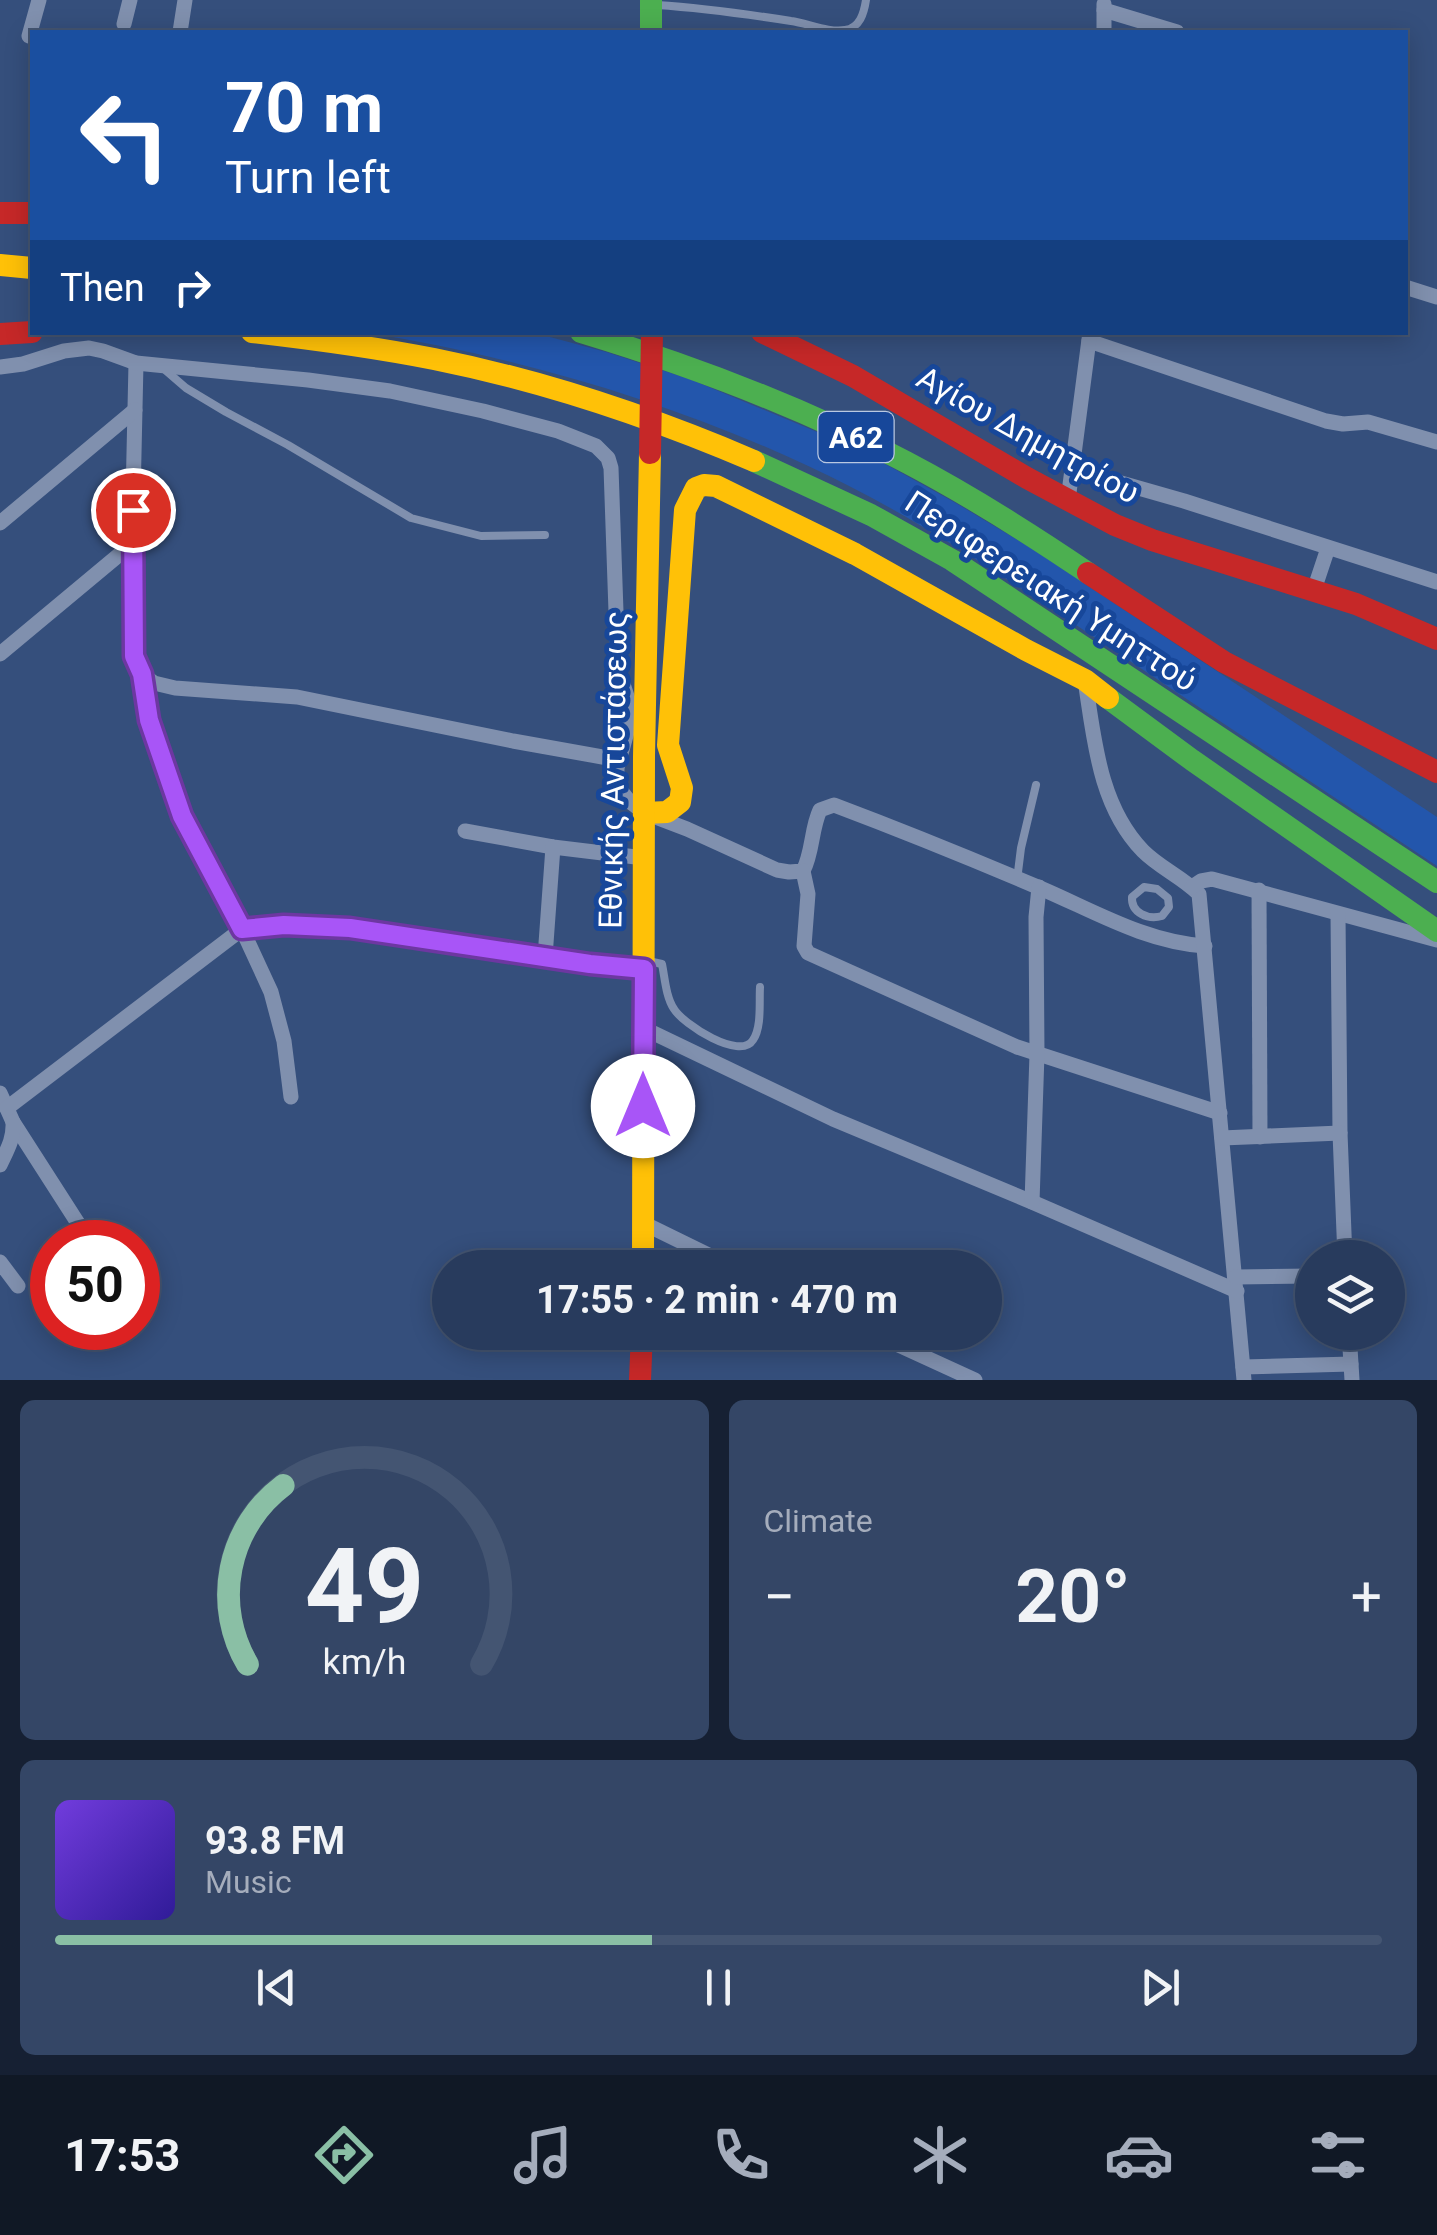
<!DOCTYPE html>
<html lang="en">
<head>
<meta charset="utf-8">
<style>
  :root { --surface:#283b5d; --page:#344666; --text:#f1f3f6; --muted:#a5adbc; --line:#445572; --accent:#8abfa5 }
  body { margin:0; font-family:Roboto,sans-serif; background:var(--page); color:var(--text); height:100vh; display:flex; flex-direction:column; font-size:38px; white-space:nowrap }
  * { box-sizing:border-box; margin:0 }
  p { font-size:32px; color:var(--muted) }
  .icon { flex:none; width:55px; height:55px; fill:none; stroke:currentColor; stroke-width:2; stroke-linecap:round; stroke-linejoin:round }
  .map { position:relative; height:1380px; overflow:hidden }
  .side { display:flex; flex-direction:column; gap:20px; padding:20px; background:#162033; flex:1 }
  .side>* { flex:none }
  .top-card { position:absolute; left:30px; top:30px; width:1378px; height:305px; border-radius:0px; box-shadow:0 5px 25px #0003,0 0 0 2px var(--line); background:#1a4fa0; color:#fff; overflow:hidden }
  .buttons { position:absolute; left:1295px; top:1240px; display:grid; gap:20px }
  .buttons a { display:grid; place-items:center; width:110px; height:110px; border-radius:50%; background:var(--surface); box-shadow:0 5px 25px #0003,0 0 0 2px var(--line); font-size:50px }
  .speed { position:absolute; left:30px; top:1220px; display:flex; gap:20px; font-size:50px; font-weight:700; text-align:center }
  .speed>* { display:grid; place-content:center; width:130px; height:130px; border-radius:50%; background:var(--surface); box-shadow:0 5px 25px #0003,0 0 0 2px var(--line); line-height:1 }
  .speed .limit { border:15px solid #d22; background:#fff; color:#111 }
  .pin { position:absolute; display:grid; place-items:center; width:85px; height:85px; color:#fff; margin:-42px; border:5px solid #fff; border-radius:50%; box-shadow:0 2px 10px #0007 }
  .me { position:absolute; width:110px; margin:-55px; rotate:0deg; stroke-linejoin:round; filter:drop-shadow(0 0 8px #0008) }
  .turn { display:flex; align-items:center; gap:35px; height:210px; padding:0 30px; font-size:45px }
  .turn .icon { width:130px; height:130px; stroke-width:2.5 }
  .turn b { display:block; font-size:70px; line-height:85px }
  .then { display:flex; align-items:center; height:95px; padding:0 30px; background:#0003; gap:20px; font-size:38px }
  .big { font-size:75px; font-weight:700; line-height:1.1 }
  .side .tile { flex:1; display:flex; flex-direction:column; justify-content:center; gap:15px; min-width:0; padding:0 35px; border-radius:15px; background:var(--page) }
  .side .dial { align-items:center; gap:0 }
  .dial svg { height:260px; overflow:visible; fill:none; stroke:var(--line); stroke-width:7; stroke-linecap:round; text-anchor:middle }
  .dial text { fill:var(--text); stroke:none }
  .song { display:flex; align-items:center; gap:30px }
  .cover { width:120px; height:120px; border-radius:15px; background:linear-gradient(135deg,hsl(260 70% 55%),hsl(250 70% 35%)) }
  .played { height:10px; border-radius:5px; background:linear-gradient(90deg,var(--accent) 45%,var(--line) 45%) }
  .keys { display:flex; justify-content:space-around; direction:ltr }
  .heat { display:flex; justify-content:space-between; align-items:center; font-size:55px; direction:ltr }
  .side .tiles { flex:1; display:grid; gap:20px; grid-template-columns:1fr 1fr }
  .tile:last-child { grid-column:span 2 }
  .trip { position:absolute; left:432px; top:1250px; width:570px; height:100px; border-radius:50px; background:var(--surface); box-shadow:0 5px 25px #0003,0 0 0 2px var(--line); font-weight:700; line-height:100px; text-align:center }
  .tab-bar { display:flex; height:160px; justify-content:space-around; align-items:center; background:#101825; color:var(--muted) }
  .tab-bar .icon { width:70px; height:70px }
  .tab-bar .on { color:var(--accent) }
  .tab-bar b { font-size:45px; color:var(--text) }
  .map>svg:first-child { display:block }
  .green { fill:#2356ac }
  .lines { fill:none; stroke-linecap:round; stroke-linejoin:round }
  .lane { stroke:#8090ae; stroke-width:8 }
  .street { stroke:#8090ae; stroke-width:15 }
  .fast { stroke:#4caf50; stroke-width:22 }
  .slow { stroke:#ffc107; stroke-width:22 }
  .jam { stroke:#c62828; stroke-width:22 }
  .jam-bridge { stroke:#c62828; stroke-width:22 }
  .route-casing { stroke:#6d37a1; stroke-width:25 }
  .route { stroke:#a855f7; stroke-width:18 }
  .labels { text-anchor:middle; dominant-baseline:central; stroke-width:10; stroke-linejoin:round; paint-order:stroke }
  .shield { fill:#17479a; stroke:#b9c8e1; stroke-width:2.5 }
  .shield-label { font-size:30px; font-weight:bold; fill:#fff }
  .street-label { font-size:32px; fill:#fff; stroke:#17479a }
</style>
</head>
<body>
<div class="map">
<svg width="1437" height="1380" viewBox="0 0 1437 1380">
  <rect width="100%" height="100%" fill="#354f7c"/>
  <path class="green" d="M369,333H535L606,352L692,380L858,449L954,502L1031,548L1437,817V866C1328,793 1218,720 1109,647C1025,591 941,533 851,487C705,412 532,359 369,333Z"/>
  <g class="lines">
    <g class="lane">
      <path d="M657,5C702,8 746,14 791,21C807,23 829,33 845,30C860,28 864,13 866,0"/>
      <polyline points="164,369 186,388 226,412 288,445 411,518 481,536 545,535"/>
      <polyline points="1017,880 1021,848 1036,785"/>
      <path d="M1144,887L1157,889L1168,898L1169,907L1162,916C1148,920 1131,913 1132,897Z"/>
      <path d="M648,961L662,964C665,979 666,997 674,1009C683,1024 740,1061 753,1040C762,1027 759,1002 760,987"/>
    </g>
    <g class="street">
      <polyline points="1104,4 1104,32"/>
      <polyline points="1104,10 1177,32"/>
      <polyline points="124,24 130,0"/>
      <polyline points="180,32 185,0"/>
      <polyline points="29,36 39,0"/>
      <polyline points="1405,287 1437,297"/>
      <polyline points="1089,341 1326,421 1343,424 1368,422 1437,442"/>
      <polyline points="136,363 132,544 134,656 142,674 154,683 175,688 297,697 513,741 619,760"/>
      <path d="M0,367L23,364L64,351L89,348L103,351L136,363L308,380L390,391L483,411L558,431L596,446L608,458L611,468L618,669L629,702V725L617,768V786L629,801L645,813L687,829L777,870L789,872L803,871C813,852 811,829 820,810L834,805C903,831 972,859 1040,888C1094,911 1145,942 1205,946"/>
      <polyline points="1072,469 1184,501 1437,582"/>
      <polyline points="1068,500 1090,332"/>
      <polyline points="0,523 135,410"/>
      <polyline points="1314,590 1328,548"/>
      <polyline points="0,654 132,544"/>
      <path d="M142,674L149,720L182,815L242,929C301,921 358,929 416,938C491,950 568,966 644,969"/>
      <path d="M1085,680C1094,738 1099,806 1143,851C1160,868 1182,877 1199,894L1244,1380"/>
      <polyline points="465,831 553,847 644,858"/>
      <polyline points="803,871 808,894 804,946 808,953 1017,1047 1220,1113"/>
      <polyline points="1192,887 1201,881 1212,879 1437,940"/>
      <polyline points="1259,890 1260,1137"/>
      <polyline points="1338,914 1340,1133 1345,1258"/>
      <polyline points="545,957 553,847"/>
      <polyline points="643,1028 833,1119 1032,1202 1237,1291"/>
      <polyline points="0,1093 13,1122 90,1242"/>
      <polyline points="7,1108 242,929 271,992 284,1041 291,1097"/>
      <polyline points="1222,1138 1340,1133"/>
      <path d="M0,1165C7,1150 14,1139 13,1122"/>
      <polyline points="1032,1202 1037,1054 1036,917 1039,887"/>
      <polyline points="643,1223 735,1268"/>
      <polyline points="0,1262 18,1286"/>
      <polyline points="1236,1277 1312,1276"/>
      <polyline points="870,1332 975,1380"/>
      <polyline points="1349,1332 1352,1380"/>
      <polyline points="1243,1367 1351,1364"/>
    </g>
    <g class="fast">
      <polyline points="651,0 651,32"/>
      <path d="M581,332C693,366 802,407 906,462C969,495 1029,533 1088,573"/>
      <polyline points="754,461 871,515 952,560 1437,882"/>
      <polyline points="1108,698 1192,760 1437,931"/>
    </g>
    <g class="slow">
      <polyline points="0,265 32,268"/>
      <path d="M252,332C313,339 373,347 434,359C544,381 651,417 754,461"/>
      <polyline points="645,813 667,812 680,802 682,788 668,745 685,510 696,488 704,485 716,486 855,554 1026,650 1085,680 1108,698"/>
      <polyline points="643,1268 644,756 650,453"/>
    </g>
    <g class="jam">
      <polyline points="0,213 32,213"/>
      <polyline points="762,332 853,376 1027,478 1115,525 1152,540 1356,604 1437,639"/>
      <polyline points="0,334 32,332"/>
      <polyline points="1088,573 1224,662 1437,772"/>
      <polyline points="640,1380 642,1332"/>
    </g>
    <polyline class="jam-bridge" points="650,453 652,332"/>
  </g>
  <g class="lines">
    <g class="route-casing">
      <polyline id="route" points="133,510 134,656 142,674 149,720 182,816 242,929 284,925 350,928 590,964 644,969 643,1106"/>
    </g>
    <use href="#route" class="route"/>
  </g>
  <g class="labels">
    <rect class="shield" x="818.5" y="412" width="75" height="50" rx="8"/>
    <g class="shield-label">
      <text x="856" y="437">Α62</text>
    </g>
    <g class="street-label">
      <text transform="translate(1028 435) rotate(29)">Αγίου Δημητρίου</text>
      <text transform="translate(1051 591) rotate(33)">Περιφερειακή Υμηττού</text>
      <text transform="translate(613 770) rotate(-89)">Εθνικής Αντιστάσεως</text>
    </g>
  </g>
</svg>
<div class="buttons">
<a><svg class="icon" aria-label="layers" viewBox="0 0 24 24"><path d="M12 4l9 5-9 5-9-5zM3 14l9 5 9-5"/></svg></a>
</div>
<div class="speed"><div class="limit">50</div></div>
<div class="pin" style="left:133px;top:510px;background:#d93025"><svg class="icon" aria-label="arrive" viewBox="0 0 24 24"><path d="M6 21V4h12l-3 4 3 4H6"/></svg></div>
<svg class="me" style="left:643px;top:1106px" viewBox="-20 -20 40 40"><circle r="19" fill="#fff"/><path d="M0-13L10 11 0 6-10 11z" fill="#a855f7"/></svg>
<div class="trip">17:55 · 2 min · 470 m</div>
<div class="top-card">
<div class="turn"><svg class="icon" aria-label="left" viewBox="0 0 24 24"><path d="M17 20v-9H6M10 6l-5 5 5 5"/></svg><div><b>70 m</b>Turn left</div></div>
<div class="then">Then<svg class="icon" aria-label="right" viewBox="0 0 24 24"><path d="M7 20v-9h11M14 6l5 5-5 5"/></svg></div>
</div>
</div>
<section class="side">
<div class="tiles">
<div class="tile dial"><svg viewBox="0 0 100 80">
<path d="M14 69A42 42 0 1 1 86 69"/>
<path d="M14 69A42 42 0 0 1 25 14" stroke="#8abfa5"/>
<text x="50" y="56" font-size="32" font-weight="700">49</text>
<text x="50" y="72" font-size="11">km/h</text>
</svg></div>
<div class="tile"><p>Climate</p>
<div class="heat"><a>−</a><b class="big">20°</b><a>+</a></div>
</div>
<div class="tile">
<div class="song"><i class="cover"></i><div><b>93.8 FM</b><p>Music</p></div></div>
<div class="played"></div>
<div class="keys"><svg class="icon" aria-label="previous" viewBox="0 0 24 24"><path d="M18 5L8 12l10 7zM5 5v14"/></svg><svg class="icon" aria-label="pause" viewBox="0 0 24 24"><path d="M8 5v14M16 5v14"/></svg><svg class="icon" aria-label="next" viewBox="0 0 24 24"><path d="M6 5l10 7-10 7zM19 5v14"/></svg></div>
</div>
</div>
</section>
<nav class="tab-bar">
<b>17:53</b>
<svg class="icon on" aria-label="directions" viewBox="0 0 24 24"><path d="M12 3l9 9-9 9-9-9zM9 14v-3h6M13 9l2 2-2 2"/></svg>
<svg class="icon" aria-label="music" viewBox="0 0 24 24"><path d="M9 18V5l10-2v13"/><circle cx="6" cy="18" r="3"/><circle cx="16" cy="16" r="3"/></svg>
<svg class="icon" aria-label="phone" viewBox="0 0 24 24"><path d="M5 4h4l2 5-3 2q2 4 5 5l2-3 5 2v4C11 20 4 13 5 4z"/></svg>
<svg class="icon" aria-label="climate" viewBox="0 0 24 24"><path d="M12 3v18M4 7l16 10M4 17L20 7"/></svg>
<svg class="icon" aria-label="car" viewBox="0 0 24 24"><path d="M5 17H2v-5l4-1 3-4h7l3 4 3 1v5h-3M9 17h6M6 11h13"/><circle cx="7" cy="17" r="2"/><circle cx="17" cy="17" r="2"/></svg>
<svg class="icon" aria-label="filters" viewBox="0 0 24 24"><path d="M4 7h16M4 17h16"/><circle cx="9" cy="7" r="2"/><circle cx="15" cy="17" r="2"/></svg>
</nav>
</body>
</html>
